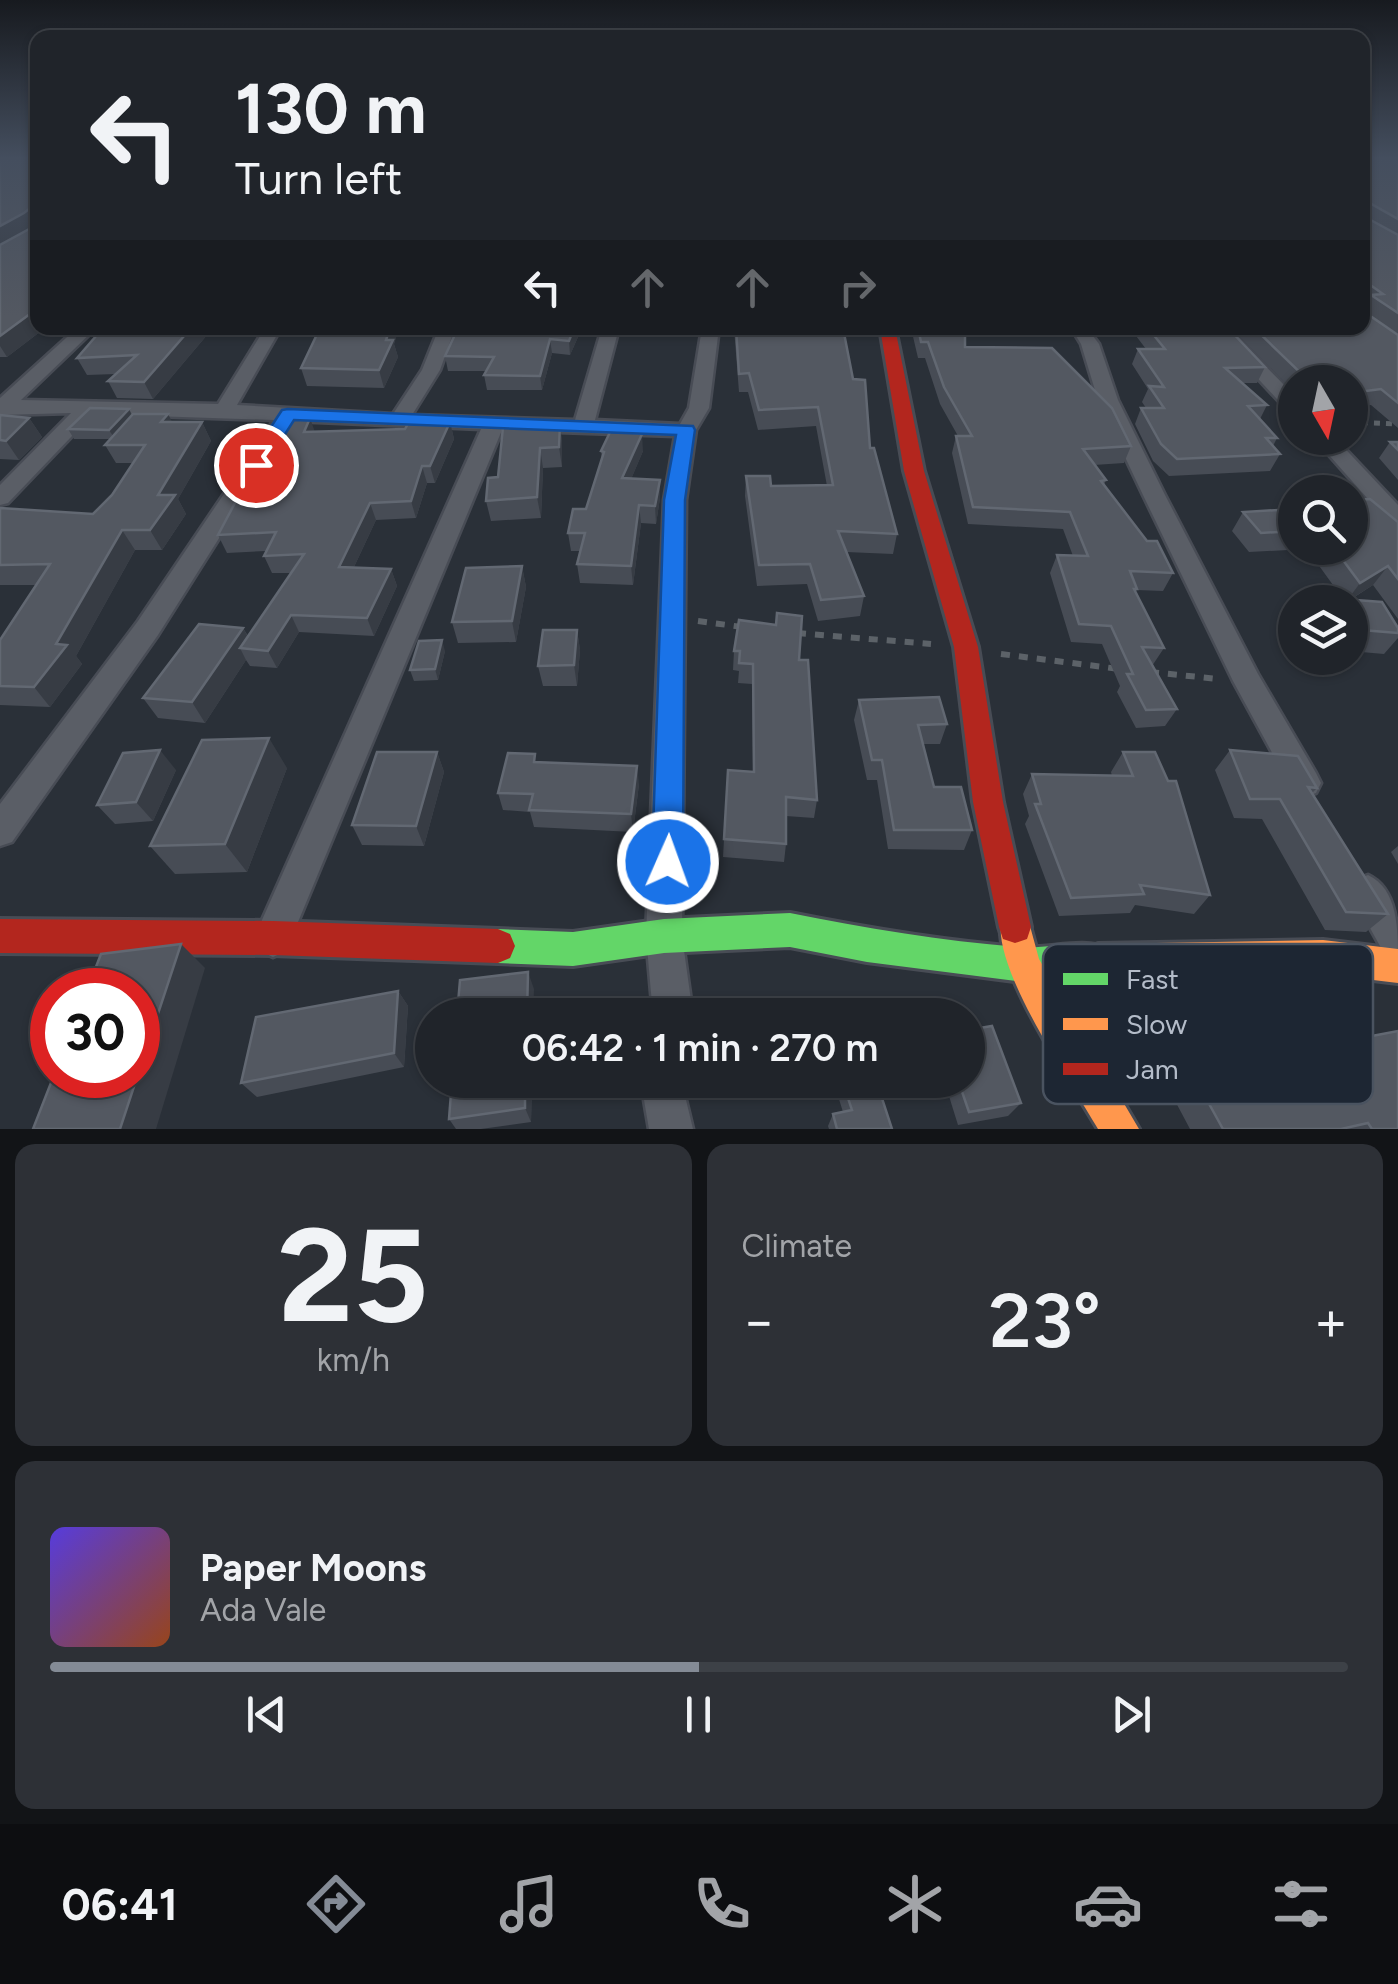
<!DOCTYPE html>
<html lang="en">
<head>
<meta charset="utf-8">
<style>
  :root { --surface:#20242a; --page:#2d3036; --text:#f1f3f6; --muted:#a2a4a8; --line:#3d4147; --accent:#848b96 }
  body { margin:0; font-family:Figtree,sans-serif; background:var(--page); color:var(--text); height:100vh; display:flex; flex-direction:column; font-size:38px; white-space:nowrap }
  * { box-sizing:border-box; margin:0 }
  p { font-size:32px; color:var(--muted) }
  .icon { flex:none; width:55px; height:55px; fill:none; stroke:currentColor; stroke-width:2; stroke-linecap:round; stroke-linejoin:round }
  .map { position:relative; height:1129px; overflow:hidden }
  .sheet { display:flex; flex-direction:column; gap:15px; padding:15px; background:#121417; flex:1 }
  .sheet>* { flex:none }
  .hud { position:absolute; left:30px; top:30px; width:1340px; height:305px; border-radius:20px; box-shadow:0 2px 8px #0004,0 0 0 2px var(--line); background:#20242a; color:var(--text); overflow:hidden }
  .needle { width:65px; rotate:171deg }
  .tools { position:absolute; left:1278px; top:365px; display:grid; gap:20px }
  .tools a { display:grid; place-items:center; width:90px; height:90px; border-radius:50%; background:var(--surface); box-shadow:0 2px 8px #0004,0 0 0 2px var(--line); font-size:50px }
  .speed { position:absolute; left:30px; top:968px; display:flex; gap:20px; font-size:50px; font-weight:700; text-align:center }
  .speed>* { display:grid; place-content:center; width:130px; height:130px; border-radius:50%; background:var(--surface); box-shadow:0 2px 8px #0004,0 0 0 2px var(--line); line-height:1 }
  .speed .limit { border:15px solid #d22; background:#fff; color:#111 }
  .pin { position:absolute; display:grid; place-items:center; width:85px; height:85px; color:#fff; margin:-42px; border:5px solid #fff; border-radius:50%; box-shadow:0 2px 10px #0007 }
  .me { position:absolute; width:110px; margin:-55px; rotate:2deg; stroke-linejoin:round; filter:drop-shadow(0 0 8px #0008) }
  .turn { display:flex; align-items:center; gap:35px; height:210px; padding:0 40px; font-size:45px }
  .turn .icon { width:130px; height:130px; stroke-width:2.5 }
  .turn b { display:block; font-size:70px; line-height:85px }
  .lanes { display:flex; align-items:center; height:95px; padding:0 40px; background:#0003; justify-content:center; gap:50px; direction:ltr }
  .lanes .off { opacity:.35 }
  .big { font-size:75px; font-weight:600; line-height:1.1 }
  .sheet .widget { flex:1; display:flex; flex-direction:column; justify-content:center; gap:15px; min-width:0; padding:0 35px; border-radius:20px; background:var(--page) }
  .sheet .dial { align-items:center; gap:0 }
  .dial b { font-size:130px; line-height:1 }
  .song { display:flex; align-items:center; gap:30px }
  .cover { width:120px; height:120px; border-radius:15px; background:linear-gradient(135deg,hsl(250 70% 55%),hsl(20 70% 35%)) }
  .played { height:10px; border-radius:5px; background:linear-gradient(90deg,var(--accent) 50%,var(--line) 50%) }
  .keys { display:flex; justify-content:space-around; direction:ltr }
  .heat { display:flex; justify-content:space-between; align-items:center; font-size:55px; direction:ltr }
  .sheet .tiles { flex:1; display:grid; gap:15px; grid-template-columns:1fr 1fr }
  .widget:last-child { grid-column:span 2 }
  .trip { position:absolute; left:415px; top:998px; width:570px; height:100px; border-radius:50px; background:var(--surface); box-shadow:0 2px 8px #0004,0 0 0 2px var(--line); font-weight:600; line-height:100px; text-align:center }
  .tab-bar { display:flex; height:160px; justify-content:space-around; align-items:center; background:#0d0e11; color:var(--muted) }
  .tab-bar .icon { width:70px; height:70px }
  .tab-bar .current { color:var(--accent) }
  .tab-bar b { font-size:45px; color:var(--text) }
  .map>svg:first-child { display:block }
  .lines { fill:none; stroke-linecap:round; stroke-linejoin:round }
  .street-casing { stroke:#484c55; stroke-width:5 }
  .fast-casing { stroke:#484c55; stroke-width:6 }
  .slow-casing { stroke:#484c55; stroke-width:6 }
  .jam-casing { stroke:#484c55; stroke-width:6 }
  .path-far1 { stroke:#5c6268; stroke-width:5; stroke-dasharray:6 6; stroke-linecap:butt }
  .path { stroke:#5c6268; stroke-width:6; stroke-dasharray:9 9; stroke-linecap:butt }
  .street { fill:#5a5e66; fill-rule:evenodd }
  .fast { fill:#63d668; fill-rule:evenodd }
  .slow { fill:#ff974d; fill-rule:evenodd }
  .jam { fill:#b3261e; fill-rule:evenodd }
  .wall { fill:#474c55 }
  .shaded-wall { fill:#373c44 }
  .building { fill:#535861; stroke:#626872; stroke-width:2.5 }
  .route { fill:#1a73e8; stroke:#114b97; stroke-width:2.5 }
  .key { fill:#1d2633; stroke:#4a5360; stroke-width:2.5 }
  .key-label { font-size:28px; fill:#b4bcc9 }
</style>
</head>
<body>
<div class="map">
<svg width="1398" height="1129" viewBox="0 0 1398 1129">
  <rect width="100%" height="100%" fill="#2a3038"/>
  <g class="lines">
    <g class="street-casing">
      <g id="street">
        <polygon points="77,328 96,328 21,400 218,404 265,328 281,328 237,405 393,414 422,370 439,328 455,328 440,370 412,415 575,420 602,328 619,328 595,420 680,424 689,408 702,328 719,328 709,408 696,430 686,500 682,936 693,1015 653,1015 646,936 664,500 675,436 502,430 286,951 273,957 260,951 254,938 481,429 293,421 158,635 12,842 0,846 0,804 138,621 274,420 93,414 8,503 0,505 0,485 71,413 0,415 0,398"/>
        <polygon points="1071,328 1087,328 1099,344 1118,400 1165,495 1258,674 1316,773 1321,783 1316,793 1305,797 1294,793 1233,681 1143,495 1098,400 1081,344"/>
        <polygon points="1211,328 1228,328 1295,396 1295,413 1288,411"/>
        <polygon points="1314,438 1335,438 1398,505 1398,527 1390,524"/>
        <path d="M1368,875C1398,889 1398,929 1398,961L1385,955L1350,892L1355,880Z"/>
        <polygon points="646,1080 688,1080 686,1100 693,1129 649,1129 644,1100"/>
      </g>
    </g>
    <g class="fast-casing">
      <path id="fast" d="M790,913C865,928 942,941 1019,947C1048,950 1082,937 1110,949L1115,961L1110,973L1098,978L1023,982L867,962L790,947L664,953L573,966L498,963L486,958L481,946L486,934L498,929L573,932L664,919Z"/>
    </g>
    <g class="slow-casing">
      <g id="slow">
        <path d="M1015,911L1027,915L1039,959L1139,1129H1098C1074,1087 985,959 1003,915Z"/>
        <polygon points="1323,940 1398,949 1398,983 1323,974 1098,978 1086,973 1081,961 1086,949 1098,944"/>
      </g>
    </g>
    <g class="jam-casing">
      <g id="jam">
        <polygon points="880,328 895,328 924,471 978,647 1003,802 1031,927 1027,939 1015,943 1003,939 999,927 973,802 954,647 904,471"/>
        <polygon points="0,919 273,921 498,929 510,934 515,946 510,958 498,963 273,955 0,953"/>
      </g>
    </g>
    <polyline class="path-far1" points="1350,422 1398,424"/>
    <g class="path">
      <polyline points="698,621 742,627"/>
      <polyline points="797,633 931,644"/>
      <polyline points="1001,654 1119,669"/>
      <polyline points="1150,672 1218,679"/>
    </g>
    <use href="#street" class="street"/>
    <use href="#fast" class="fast"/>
    <use href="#slow" class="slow"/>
    <use href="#jam" class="jam"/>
  </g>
  <g class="wall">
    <polygon points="0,158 38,328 45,328 7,357 0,357"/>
    <polygon points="1362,158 1398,158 1398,334 1369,315 1398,335 1398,428 1371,405 1350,407 1350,382 1295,382 1295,393 1231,328 1362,328"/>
    <polygon points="103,328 236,328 230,334 207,335 153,399 117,398 108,381 116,374 87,375 77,358"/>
    <polygon points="318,328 399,328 394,344 398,357 384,388 307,386 301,368 319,330"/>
    <polygon points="458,328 582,328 570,355 552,353 542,390 487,390 484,375 486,371 448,371 445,356"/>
    <polygon points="734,328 843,328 853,379 870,448 897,534 893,554 846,552 864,596 860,616 818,621 807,584 757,586 745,496 746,476 771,486 827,486 816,426 758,430 748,392 739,392"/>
    <polygon points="911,328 965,328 965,347 1131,446 1124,463 1094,465 1106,480 1104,485 1173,573 1163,591 1137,590 1135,592 1164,648 1152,666 1177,709 1165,726 1136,728 1117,692 1120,686 1102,644 1071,642 1050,573 1057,555 1073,556 1063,529 968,524 952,453 956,436 958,436 940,404 925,358 918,358"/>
    <polygon points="1130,328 1228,328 1265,367 1257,383 1243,383 1267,405 1260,419 1277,438 1273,446 1280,454 1270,471 1169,476 1153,461 1135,424 1141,408 1146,408 1142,402 1148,389 1132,364 1138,349 1146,349"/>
    <polygon points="0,415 29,418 42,437 19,460 0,459"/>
    <polygon points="132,415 173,422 202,422 211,441 178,499 186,514 162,550 135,550 76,656 82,664 50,707 0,705 0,640 37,585 0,585 0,508 93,514 112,495 133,463 116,463 105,445 110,439 74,439 68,429"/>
    <polygon points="450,422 454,439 435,483 427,483 416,518 376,520 354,567 391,569 397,586 374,636 299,632 277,668 250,666 246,660 205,723 158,718 143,698 243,628 248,636 291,573 272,573 264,556 266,551 227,553 218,535 241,501 315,432 405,429"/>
    <polygon points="560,424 562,443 562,467 543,468 541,518 491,521 486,501 498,477"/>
    <polygon points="1390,442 1398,442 1398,480 1379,458"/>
    <polygon points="601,451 643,451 631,479 660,498 656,524 641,523 633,585 580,583 577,564 581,551 571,551 568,533 586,509 602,460"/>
    <polygon points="1295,509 1295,548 1350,548 1398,522 1398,619 1373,585 1350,600 1398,628 1398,638 1384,654 1350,651 1350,602 1299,602 1303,596 1343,599 1307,549 1249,552 1232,531 1243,512"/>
    <polygon points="522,566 526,587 516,642 458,643 452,622"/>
    <polygon points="1295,608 1295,628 1289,617"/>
    <polygon points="577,630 580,650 577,686 543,686 538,666"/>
    <polygon points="445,651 438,680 414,681 410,670"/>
    <polygon points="734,651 799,660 817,800 814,818 786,816 786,844 784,862 723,857 728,770 753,771 752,684 738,683 739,671 733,670"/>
    <polygon points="859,700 947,724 940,744 923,744 934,787 972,830 964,850 888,849 877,780 867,780 854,720"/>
    <polygon points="1230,750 1317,788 1312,793 1388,914 1366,932 1325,930 1262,819 1234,818 1215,770"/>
    <polygon points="437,752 444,772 424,846 362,845 352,825"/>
    <polygon points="1123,752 1210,895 1194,914 1135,905 1130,913 1059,916 1025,824 1029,816 1023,794 1032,774 1112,776 1111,772"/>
    <polygon points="537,762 639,784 633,832 534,827 530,812 503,810 498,793"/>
    <polygon points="287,768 247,872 175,874 150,846"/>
    <polygon points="176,770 153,821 115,824 97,805"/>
    <polygon points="1398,846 1398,864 1391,852"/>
    <polygon points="398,991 408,1006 404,1067 257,1097 241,1083"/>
    <polygon points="1170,1033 1228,1057 1298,1043 1311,1034 1356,1039 1398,1129 1190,1129 1149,1052"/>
    <polygon points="452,1080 532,1080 531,1122 481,1129 456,1129 449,1119"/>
    <polygon points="833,1080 876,1080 892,1129 829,1129 828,1126 833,1114 843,1112"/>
    <polygon points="944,1080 968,1080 1021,1103 1008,1116 958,1125"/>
  </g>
  <g class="shaded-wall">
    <polygon points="38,202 38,225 0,248 0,226"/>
    <polygon points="38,308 38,328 45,328 7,357 0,346 0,336"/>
    <polygon points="191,328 204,328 207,335 153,399 144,382"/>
    <polygon points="390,328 399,328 394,344 398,357 384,388 379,370"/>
    <polygon points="574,328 582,328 570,355 569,341"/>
    <polygon points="550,339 552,353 542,390 540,376"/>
    <polygon points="129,409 134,419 115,439 109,430"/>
    <polygon points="168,414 178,433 161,422"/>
    <polygon points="29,418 42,437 19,460 6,441"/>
    <polygon points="310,418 316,435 304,432"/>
    <polygon points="202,422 211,441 178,499 186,514 162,550 150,530 158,495"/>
    <polygon points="450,422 454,439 435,483 430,466"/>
    <polygon points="560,424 562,443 562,467 559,447"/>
    <polygon points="642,434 643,451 624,496 622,478"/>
    <polygon points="540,448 543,468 541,518 537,497"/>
    <polygon points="422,466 427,483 416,518 411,501"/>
    <polygon points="660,480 660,498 656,524 655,506"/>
    <polygon points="370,503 376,520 346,584 339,567"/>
    <polygon points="639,505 641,523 633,585 631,566"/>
    <polygon points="122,530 135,550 76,656 82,664 50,707 34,687 56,644"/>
    <polygon points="522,566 526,587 516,642 512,621"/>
    <polygon points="1388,566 1373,585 1346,602 1360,583"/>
    <polygon points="391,569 397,586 374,636 367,618"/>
    <polygon points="291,615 299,632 277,668 268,651"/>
    <polygon points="243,628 254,648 240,648 246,660 205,723 192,702"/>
    <polygon points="577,630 580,650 577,686 574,665"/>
    <polygon points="442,640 445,651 438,680 435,669"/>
    <polygon points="269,738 287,768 247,872 225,844"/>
    <polygon points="160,750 176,770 153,821 136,802"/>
    <polygon points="437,752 444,772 424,846 416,826"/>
    <polygon points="637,766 639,784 633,832 631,814"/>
    <polygon points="181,944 205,968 156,1129 120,1129"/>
    <polygon points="528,972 534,989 533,1015 527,1015"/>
    <polygon points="398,991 408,1006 404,1067 394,1053"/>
    <polygon points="525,1080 532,1080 531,1122 525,1108"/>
  </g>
  <g class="building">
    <polygon points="0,158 38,158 38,202 24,213 0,226"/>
    <polygon points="1362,158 1391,158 1398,163 1398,219 1366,201 1367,218 1398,235 1398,313 1371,295 1383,294 1362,279"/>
    <polygon points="38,212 38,308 0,336 0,245 31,228 33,213"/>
    <polygon points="1362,295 1369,295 1369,315 1398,335 1398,403 1381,389 1350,393 1350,382 1310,382 1254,328 1362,328"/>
    <polygon points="103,328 191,328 144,382 108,381 137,355 77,358"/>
    <polygon points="320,328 390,328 386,340 393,340 379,370 301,368"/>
    <polygon points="458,328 574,328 569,341 550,339 540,376 484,375 494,357 445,356"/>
    <polygon points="736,328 843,328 853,379 865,380 870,448 874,448 897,534 838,531 864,596 821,600 810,564 759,565 746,476 770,476 771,486 833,485 818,407 759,410 749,373 739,374"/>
    <polygon points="918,328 965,328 965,347 1052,348 1112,408 1131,446 1083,449 1106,480 1101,481 1147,541 1157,541 1173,573 1130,571 1137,589 1134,589 1164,648 1142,647 1177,709 1146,710 1127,674 1133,674 1111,626 1079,624 1057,555 1088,556 1070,512 973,507 956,436 972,436 944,387 928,342 921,342"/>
    <polygon points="1148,328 1228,328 1265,367 1225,368 1267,405 1248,406 1277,438 1266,438 1280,454 1177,459 1161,444 1141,408 1164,408 1149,386 1164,387 1138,349 1165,349"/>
    <polygon points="90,408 129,409 109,430 68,429"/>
    <polygon points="133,414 168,414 161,422 202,422 158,495 175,495 150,530 122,530 56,644 67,645 34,687 0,686 0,640 50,564 0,565 0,508 93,514 112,495 145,445 105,445"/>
    <polygon points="0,415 29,418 6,441 0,440"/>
    <polygon points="310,418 304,432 405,429 409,422 450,422 430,466 422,466 411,501 370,503 339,567 391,569 367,618 291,615 268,651 240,648 304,554 264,556 276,532 218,535 236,501 241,501 281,420"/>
    <polygon points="560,424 559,447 540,448 537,497 486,501 488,478 498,477 503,427"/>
    <polygon points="611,430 642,434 622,478 660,480 655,506 639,505 631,566 577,564 585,533 568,533 573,509 586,509 604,452 601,451"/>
    <polygon points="1390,442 1398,442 1398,450"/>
    <polygon points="1370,499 1398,522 1398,579 1388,566 1360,583 1334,548 1350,548 1350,500"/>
    <polygon points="1295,509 1295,531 1261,533 1243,512"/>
    <polygon points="522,566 512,621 452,622 466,568"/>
    <polygon points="1303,596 1382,602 1398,628 1398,633 1350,629 1350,602 1307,602"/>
    <polygon points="777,613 802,616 799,660 808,660 817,800 786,797 786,844 724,839 728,770 754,772 753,664 739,663 740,651 734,651 739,620 776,625"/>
    <polygon points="199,624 243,628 192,702 143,698"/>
    <polygon points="543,630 577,630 574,665 538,666"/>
    <polygon points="442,640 435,669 410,670 419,641"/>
    <polygon points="939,697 947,724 918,725 934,787 961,787 972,830 894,830 882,760 872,760 859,700"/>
    <polygon points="269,738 225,844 150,846 202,740"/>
    <polygon points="160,750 136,802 97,805 123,753"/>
    <polygon points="1230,750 1298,756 1317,788 1308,787 1388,914 1346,912 1280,799 1250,799"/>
    <polygon points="377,752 437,752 416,826 352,825"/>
    <polygon points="1123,752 1155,752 1168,781 1176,781 1210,895 1140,885 1144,894 1071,898 1035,804 1041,804 1032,774 1133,776"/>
    <polygon points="508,753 535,754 534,762 637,766 631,814 529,810 533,794 498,793"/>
    <polygon points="181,944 120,1129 33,1129 54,1075 138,1075 138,990 87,990 101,954"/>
    <polygon points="528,972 527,1015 457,1015 460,980"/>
    <polygon points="398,991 394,1053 241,1083 256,1017"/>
    <polygon points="1209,1024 1228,1057 1314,1039 1311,1034 1348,1027 1356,1039 1398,1031 1398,1129 1372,1129 1368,1123 1341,1129 1223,1129 1170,1033"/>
    <polygon points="992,1026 1021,1103 969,1112 958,1080 968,1080 968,1030"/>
    <polygon points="452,1080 525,1080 525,1108 449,1119"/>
    <polygon points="842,1080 876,1080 892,1129 837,1129 833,1114 852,1110"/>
  </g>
  <linearGradient id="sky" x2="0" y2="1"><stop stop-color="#171a1f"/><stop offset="0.5" stop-color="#444e5e"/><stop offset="1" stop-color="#444e5e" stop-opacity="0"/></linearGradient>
  <rect width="1398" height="316" fill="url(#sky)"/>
  <polygon class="route" points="288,409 693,426 695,430 685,500 683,862 679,872 668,877 656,872 652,862 664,500 676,435 294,420 263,469 249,469 246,465 282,410"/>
  <rect x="1043" y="944" width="330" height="160" rx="15" class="key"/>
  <rect x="1063" y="973" width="45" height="12" fill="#63d668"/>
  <rect x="1063" y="1018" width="45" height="12" fill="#ff974d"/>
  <rect x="1063" y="1063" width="45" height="12" fill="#b3261e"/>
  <g class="key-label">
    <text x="1126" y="989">Fast</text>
    <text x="1126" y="1034">Slow</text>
    <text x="1126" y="1079">Jam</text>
  </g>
</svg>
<div class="tools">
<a><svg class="needle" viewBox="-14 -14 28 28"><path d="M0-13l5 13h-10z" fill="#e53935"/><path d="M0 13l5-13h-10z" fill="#a2a4a8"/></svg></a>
<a><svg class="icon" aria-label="search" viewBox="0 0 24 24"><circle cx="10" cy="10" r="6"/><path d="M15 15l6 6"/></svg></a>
<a><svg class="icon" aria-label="layers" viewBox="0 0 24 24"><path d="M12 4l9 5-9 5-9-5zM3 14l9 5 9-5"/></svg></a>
</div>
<div class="speed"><div class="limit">30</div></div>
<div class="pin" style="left:256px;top:465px;background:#d93025"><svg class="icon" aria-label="arrive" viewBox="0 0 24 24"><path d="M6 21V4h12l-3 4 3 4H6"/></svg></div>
<svg class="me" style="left:668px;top:862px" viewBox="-20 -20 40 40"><circle r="17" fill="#1a73e8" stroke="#fff" stroke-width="3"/><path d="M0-11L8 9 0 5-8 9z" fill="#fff"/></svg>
<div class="trip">06:42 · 1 min · 270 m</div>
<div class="hud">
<div class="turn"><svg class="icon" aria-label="left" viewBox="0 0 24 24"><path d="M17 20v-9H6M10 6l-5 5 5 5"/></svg><div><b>130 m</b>Turn left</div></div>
<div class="lanes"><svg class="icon" aria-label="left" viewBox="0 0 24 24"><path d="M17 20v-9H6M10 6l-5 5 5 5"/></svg><svg class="icon off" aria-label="ahead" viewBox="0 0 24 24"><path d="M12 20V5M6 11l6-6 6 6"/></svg><svg class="icon off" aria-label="ahead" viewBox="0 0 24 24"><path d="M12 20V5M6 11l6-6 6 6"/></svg><svg class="icon off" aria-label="right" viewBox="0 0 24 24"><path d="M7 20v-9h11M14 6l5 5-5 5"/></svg></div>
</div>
</div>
<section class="sheet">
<div class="tiles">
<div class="widget dial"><b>25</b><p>km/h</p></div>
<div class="widget"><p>Climate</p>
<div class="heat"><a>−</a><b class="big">23°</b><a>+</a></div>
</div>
<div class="widget">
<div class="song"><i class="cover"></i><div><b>Paper Moons</b><p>Ada Vale</p></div></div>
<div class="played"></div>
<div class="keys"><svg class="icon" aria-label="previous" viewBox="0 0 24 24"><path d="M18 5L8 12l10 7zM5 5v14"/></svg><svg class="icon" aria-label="pause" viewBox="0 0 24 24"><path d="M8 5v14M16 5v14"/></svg><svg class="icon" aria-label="next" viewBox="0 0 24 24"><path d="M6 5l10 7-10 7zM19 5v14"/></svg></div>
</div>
</div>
</section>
<nav class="tab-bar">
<b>06:41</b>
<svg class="icon current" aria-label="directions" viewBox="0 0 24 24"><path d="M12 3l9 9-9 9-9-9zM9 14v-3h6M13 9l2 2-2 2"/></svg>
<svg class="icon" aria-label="music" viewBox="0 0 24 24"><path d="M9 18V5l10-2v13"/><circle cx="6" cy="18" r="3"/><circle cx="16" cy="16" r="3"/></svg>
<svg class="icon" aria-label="phone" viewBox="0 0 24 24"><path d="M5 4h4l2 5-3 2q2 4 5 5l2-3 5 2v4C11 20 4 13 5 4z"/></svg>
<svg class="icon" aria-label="climate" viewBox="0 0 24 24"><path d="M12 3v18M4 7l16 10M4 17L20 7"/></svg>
<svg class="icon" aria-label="car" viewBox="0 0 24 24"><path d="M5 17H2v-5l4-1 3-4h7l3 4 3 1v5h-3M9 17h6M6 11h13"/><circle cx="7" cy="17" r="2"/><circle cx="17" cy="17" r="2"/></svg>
<svg class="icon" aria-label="filters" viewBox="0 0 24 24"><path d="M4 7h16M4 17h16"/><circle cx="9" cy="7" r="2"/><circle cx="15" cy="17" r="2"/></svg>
</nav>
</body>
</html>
